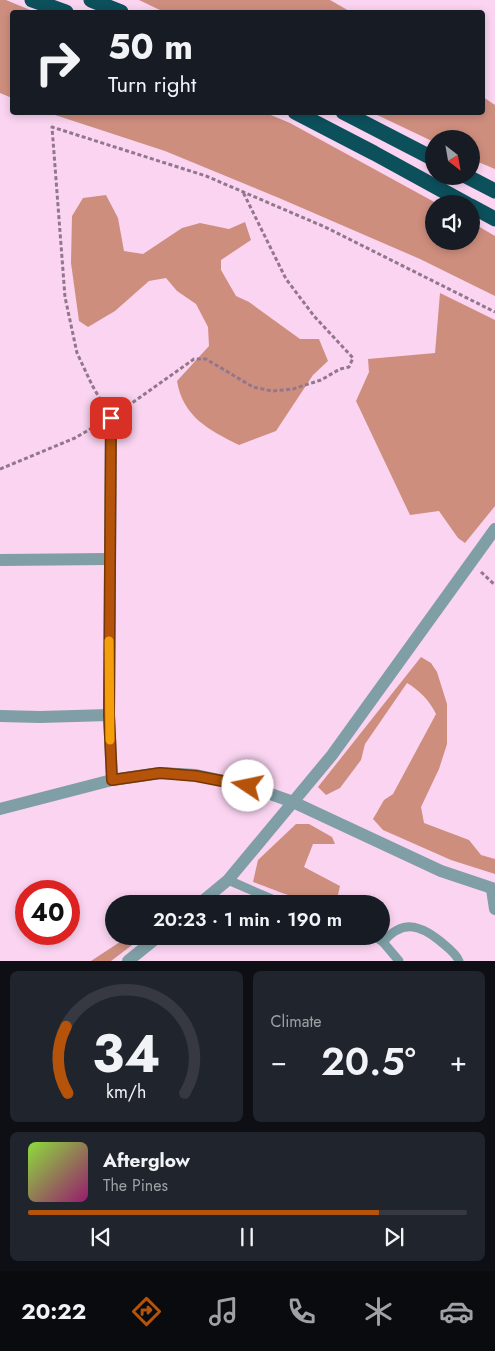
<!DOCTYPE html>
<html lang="en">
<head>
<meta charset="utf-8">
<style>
  :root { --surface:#171b24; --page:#20242c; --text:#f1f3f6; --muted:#9ea1a6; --line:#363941; --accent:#b45309 }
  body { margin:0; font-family:Jost,sans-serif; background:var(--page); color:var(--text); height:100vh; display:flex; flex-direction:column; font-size:19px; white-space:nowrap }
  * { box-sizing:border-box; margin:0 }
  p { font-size:16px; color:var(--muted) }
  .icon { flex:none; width:28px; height:28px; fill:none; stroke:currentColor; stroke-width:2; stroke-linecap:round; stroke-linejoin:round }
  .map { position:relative; height:961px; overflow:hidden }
  .drawer { display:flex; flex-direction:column; gap:10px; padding:10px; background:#0d0f14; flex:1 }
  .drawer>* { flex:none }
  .guide { position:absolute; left:10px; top:10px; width:475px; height:105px; border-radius:5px; box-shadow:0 2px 8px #0003; background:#171b24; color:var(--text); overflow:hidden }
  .needle { width:32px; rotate:149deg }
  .buttons { position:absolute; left:425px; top:130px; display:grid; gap:10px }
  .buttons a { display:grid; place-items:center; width:55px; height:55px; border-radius:50%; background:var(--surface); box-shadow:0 2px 8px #0003; font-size:25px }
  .speed { position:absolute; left:15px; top:880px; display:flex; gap:10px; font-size:25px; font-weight:700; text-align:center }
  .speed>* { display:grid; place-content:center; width:65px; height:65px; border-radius:50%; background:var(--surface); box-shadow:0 2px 8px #0003; line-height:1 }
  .speed .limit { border:8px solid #d22; background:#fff; color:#111 }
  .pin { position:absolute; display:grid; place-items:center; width:42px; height:42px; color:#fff; margin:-21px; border-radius:10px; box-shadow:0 2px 8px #0006 }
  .me { position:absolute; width:55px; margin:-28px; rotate:281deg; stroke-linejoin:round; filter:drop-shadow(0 0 4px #0008) }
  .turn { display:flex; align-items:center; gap:18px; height:105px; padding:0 15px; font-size:22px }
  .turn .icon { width:65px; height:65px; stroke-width:2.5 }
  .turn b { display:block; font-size:35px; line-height:42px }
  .big { font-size:38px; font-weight:600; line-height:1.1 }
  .drawer .tile { flex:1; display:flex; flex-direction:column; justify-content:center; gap:8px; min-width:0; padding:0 18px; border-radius:8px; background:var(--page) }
  .drawer .dial { align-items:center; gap:0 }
  .dial svg { height:130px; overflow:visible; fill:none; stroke:var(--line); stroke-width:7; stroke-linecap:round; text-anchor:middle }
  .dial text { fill:var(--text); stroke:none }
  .song { display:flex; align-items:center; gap:15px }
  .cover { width:60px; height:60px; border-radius:8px; background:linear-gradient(135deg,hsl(90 70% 55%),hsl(320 70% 35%)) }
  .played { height:5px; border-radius:2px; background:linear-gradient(90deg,var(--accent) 80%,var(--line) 80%) }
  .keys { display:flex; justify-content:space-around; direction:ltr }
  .heat { display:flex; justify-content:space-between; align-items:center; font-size:28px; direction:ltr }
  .drawer .tiles { flex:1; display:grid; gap:10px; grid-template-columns:1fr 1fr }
  .tile:last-child { grid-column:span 2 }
  .trip { position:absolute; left:105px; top:895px; width:285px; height:50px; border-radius:25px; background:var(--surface); box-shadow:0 2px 8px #0003; font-weight:600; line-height:50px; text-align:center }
  .tabs { display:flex; height:80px; justify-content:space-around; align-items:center; background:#090b0e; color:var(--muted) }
  .tabs .icon { width:35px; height:35px }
  .tabs .selected { color:var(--accent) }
  .tabs b { font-size:22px; color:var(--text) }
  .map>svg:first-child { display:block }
  .forest { fill:#ce8e7e }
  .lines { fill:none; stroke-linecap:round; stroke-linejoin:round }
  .path { stroke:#92778c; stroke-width:3; stroke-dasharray:4 2.5; stroke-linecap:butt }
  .service { stroke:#7f9ea6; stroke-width:9 }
  .minor { stroke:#7f9ea6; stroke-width:12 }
  .tertiary { stroke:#7f9ea6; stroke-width:12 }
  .motorway { stroke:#0c505c; stroke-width:15 }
  .route-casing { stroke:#753606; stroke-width:12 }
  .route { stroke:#b45309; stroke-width:9 }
  .slow { stroke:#f59e0b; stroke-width:9 }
</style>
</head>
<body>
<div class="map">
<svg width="495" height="961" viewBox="0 0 495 961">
  <rect width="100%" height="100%" fill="#fad4f1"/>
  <g class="forest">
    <polygon points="0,0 6,0 35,12 12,12 12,98 0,93"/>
    <polygon points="139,0 330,0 351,12 164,12"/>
    <polygon points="483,97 495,105 495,169 471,159 471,139 434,139 434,142 373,113 482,112"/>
    <polygon points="49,113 266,113 290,123 438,204 434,204 434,241 471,241 471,222 495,236 495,296 420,259 279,198 165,151"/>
    <path d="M106,195L118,218L124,251L143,254L182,228L200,223L229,229L245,222L251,240L221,260V270L236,296L249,302L300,339H319L328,361L313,375L276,431L239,445C209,430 183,417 177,381L209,346L208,327L196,304L177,291L166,278L149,281L115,311L88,327L79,321L71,263L72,216L83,198Z"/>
    <polygon points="440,293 495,320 495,506 465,543 458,538 439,511 410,515 356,401 369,372 368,359 435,353"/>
    <path d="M421,657L431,663L437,672L447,704V744L439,769L421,807L424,823L469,840L481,855L495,859V874L451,860L383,830L373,819L384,800L393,794L436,714C430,701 419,690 407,683L365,744L361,760L340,788L326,795L318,787Z"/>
    <path d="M296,824H309L332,837L335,844H313L304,867L340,886L336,904C306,904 280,892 253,882L258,860Z"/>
    <polygon points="129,936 144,936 111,961 91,961"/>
  </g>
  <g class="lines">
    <g class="path">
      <polyline points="104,406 92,385 77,353 65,297 52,127 206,176 325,227 495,312"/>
      <polyline points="122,410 194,359 206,359 253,387 272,391 293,389 321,380 340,369 349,367 353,358 314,316 286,279 243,192"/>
      <polyline points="0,469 75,438 97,425"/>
      <polyline points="481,572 495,585"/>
    </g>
    <g class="service">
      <polyline points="228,880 274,900 289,904"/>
      <polyline points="374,936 383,942 399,961"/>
      <path d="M383,942C402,920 419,924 440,941C447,947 456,953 459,961"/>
    </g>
    <g class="minor">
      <polyline points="111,418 109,715 112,780"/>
      <polyline points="0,560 109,559"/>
      <polyline points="0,716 40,717 109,715"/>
      <polyline points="492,889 495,909"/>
      <polyline points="199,904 228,880 293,802 332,755 495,529"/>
      <polyline points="128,961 159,936"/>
    </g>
    <polyline class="tertiary" points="0,809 112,780 160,773 196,775 248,786 293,802 441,871 495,889"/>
    <g class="motorway">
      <polyline points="32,0 66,12"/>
      <polyline points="91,0 121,12"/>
      <polyline points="295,112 374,153 467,204"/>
      <polyline points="343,112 434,159"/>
      <polyline points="466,176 495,191"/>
      <polyline points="471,206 495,219"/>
    </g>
  </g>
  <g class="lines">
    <g class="route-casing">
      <polyline id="route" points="111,418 109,715 112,780 160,773 196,776 248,786"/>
    </g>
    <use href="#route" class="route"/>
    <polyline class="slow" points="109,641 110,740"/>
  </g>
</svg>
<div class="buttons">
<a><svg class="needle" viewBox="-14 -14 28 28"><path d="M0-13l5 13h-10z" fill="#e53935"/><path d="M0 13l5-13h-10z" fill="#9ea1a6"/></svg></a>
<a><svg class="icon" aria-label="sound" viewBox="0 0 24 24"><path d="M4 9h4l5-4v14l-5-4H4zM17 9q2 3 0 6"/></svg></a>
</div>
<div class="speed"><div class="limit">40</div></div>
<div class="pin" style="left:111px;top:418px;background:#d93025"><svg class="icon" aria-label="arrive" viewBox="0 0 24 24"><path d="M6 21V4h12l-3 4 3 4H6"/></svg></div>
<svg class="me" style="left:248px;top:786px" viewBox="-20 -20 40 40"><circle r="19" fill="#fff"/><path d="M0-13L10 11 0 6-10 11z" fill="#b45309"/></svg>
<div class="trip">20:23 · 1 min · 190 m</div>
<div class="guide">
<div class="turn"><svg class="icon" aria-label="right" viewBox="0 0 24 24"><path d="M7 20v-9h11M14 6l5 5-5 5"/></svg><div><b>50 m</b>Turn right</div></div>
</div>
</div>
<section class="drawer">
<div class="tiles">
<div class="tile dial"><svg viewBox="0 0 100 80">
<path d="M14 69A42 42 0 1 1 86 69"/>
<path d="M14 69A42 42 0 0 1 13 28" stroke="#b45309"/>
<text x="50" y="56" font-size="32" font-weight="700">34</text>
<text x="50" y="72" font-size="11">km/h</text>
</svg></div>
<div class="tile"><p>Climate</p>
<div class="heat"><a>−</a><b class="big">20.5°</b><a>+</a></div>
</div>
<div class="tile">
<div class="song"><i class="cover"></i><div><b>Afterglow</b><p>The Pines</p></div></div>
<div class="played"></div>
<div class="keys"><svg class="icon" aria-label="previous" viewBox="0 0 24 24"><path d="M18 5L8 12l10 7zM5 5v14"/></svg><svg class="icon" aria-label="pause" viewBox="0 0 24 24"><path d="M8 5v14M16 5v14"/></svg><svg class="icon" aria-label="next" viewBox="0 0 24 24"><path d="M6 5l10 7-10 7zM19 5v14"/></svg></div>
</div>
</div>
</section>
<nav class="tabs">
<b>20:22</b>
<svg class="icon selected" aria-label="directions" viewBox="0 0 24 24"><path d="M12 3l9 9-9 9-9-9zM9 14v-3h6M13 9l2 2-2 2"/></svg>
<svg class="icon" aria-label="music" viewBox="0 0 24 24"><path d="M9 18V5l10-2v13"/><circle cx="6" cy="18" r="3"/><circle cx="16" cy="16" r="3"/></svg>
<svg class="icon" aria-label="phone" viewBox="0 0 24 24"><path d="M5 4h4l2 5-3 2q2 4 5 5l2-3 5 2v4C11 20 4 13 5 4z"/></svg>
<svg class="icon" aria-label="climate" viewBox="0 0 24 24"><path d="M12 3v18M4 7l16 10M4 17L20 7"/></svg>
<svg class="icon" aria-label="car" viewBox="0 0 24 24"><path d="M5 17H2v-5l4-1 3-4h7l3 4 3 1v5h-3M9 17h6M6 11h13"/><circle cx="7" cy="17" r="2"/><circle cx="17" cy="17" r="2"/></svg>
</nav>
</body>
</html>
